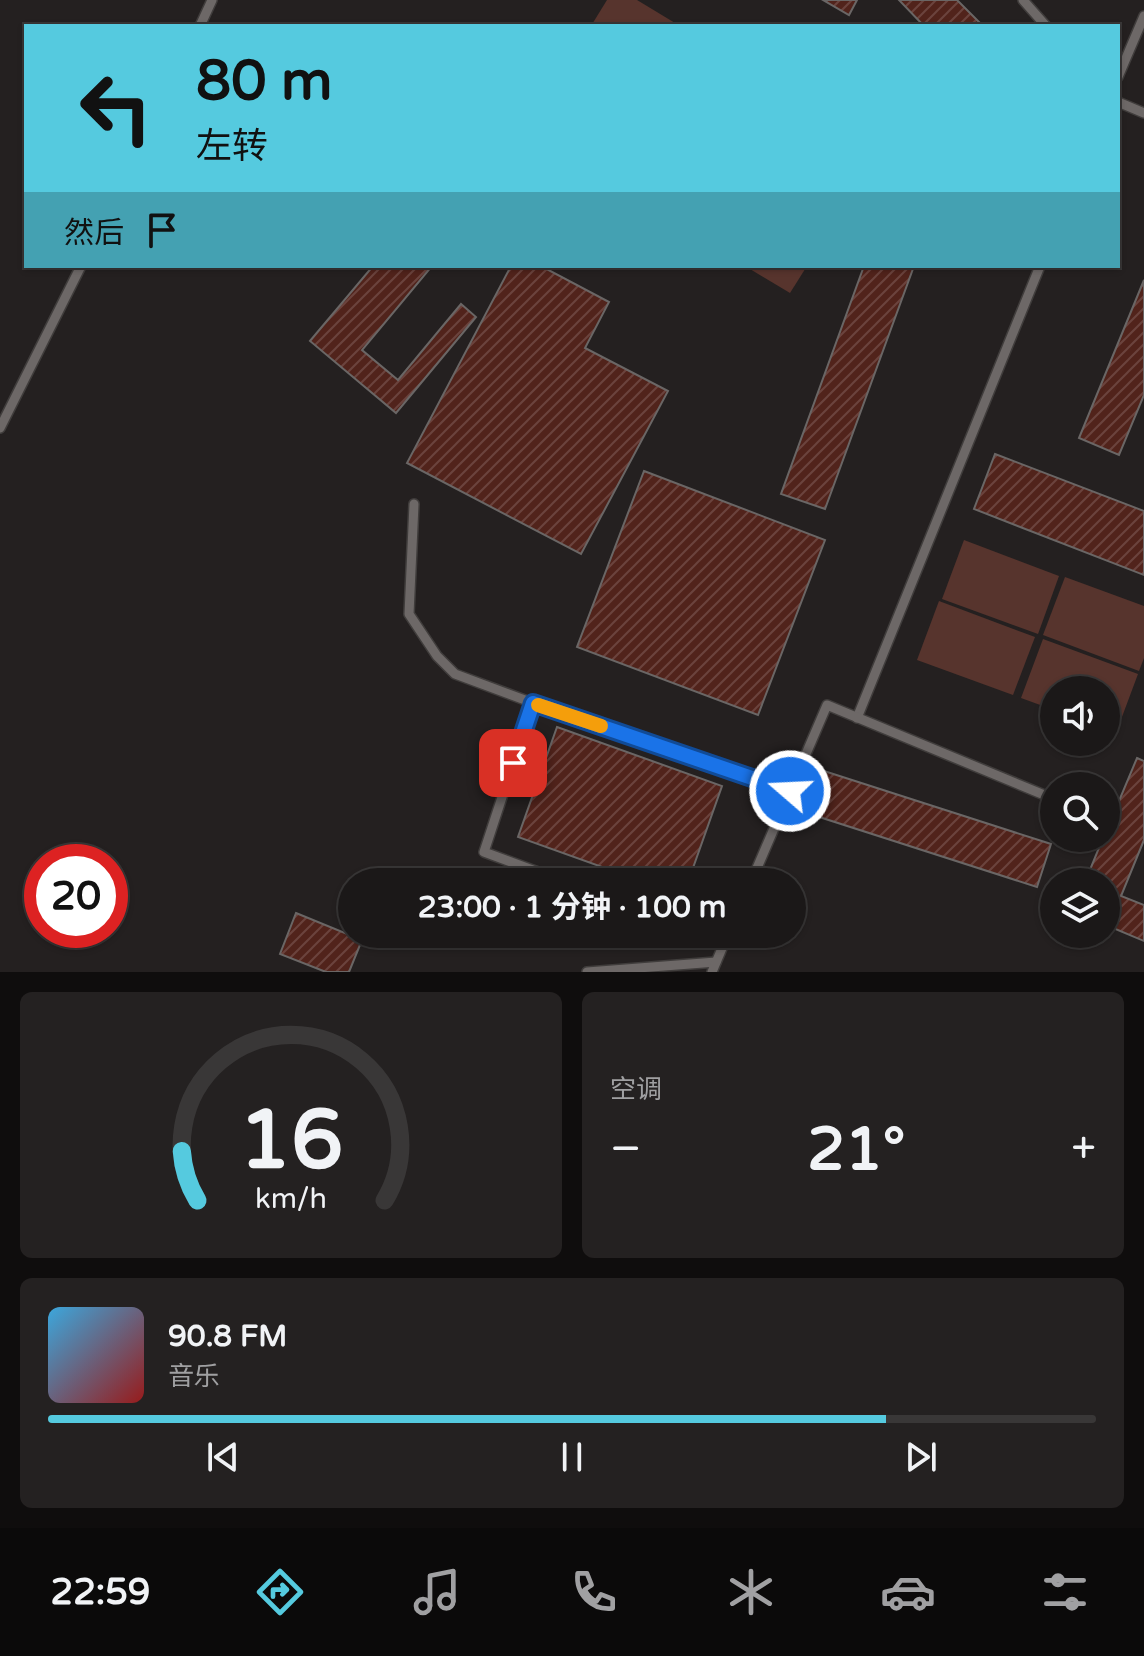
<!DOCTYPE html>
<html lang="zh">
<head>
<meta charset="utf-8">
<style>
  :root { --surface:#1b1818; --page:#242121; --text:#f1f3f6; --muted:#a0a0a2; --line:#393737; --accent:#55cadf }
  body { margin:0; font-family:"Varela Round","Noto Sans SC",sans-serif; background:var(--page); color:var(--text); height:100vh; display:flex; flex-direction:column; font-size:30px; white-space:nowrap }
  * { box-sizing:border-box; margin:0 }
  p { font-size:26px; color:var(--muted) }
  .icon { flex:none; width:44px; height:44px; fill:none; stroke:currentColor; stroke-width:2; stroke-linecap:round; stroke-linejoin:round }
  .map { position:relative; height:972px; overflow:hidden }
  .details { display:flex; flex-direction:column; gap:20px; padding:20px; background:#0f0d0d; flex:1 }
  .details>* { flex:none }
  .guide { position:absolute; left:24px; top:24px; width:1096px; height:244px; border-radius:0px; box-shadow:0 2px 6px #0004,0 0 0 2px var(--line); background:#55cadf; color:#111; overflow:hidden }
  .buttons { position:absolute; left:1040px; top:676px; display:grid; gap:16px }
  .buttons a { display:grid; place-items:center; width:80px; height:80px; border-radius:50%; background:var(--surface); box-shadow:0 2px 6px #0004,0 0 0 2px var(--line); font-size:40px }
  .speed { position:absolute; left:24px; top:844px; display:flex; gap:16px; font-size:40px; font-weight:700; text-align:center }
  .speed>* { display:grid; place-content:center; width:104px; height:104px; border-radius:50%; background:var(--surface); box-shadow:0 2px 6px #0004,0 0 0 2px var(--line); line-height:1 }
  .speed .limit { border:12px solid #d22; background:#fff; color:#111 }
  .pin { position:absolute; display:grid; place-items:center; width:68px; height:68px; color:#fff; margin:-34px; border-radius:16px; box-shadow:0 4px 12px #0006 }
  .me { position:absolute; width:88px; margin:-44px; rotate:289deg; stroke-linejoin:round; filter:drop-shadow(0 0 6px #0008) }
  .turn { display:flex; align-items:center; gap:28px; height:168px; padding:0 40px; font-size:36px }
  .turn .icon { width:104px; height:104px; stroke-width:2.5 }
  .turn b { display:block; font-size:56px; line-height:68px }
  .then { display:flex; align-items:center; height:76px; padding:0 40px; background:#0003; gap:16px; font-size:30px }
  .big { font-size:60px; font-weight:700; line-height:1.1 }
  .details .card { flex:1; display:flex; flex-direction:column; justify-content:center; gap:12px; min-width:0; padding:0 28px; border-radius:12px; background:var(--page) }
  .details .dial { align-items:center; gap:0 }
  .dial svg { height:208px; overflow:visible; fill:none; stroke:var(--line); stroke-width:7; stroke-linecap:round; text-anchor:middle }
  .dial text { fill:var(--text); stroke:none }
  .song { display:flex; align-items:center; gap:24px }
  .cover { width:96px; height:96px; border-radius:12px; background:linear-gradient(135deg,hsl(200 70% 55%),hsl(0 70% 35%)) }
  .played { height:8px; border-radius:4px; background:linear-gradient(90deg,var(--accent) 80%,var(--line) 80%) }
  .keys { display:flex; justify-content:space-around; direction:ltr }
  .heat { display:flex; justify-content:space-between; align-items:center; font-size:44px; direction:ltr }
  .details .tiles { flex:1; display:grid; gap:20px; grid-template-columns:1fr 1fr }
  .card:last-child { grid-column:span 2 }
  .trip { position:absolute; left:338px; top:868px; width:468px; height:80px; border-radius:40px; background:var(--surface); box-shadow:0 2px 6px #0004,0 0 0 2px var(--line); font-weight:700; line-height:80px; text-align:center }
  .dock { display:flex; height:128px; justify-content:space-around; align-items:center; background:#0b0a0a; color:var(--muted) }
  .dock .icon { width:56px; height:56px }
  .dock .on { color:var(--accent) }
  .dock b { font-size:36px; color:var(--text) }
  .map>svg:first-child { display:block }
  .garden { fill:#57342d }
  .building { fill:url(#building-hatch); stroke:#6a6665; stroke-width:2 }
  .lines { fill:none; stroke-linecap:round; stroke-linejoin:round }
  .service-casing { stroke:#403d3c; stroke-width:12 }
  .service { stroke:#6d6867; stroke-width:9 }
  .route-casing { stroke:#114b97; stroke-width:20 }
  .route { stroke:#1a73e8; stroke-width:14 }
  .slow { stroke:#f59e0b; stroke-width:14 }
</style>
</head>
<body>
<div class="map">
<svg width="1144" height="972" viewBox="0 0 1144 972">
  <defs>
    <pattern id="building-hatch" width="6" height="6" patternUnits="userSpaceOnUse" patternTransform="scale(2)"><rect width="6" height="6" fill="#51231b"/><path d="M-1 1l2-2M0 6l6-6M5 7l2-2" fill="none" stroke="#6b433d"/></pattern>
  </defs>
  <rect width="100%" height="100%" fill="#242020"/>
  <g class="garden">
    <polygon points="607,0 637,0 680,26 591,26"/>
    <polygon points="745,266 807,266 790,293"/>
    <polygon points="964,540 1059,576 1038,634 942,599"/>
    <polygon points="1065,577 1144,606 1144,658 1139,671 1043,635"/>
    <polygon points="939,601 1035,637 1013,695 917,660"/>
    <polygon points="1043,639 1138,674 1116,733 1106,729 1106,690 1054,690 1054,710 1021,698"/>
  </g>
  <g class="building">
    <polygon points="823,0 857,0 849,15"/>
    <polygon points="899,0 957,0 983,26 924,26"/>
    <polygon points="373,266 432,266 362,350 398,380 461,304 476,317 396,413 310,341"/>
    <polygon points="511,266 541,266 609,302 585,348 668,391 581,554 407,463"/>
    <polygon points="864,266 914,266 825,509 781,494"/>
    <polygon points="1144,280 1144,395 1119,455 1079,438"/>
    <polygon points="995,454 1144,511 1144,575 974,509"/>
    <polygon points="644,471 825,540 758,715 577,647"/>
    <polygon points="557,727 722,786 688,882 644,882 518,837"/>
    <polygon points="1137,758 1144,761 1144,840 1121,896 1144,905 1144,941 1106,925 1106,882 1085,882 1103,838 1106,838 1106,832"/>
    <polygon points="824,771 1051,844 1037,887 810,814"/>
    <polygon points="296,913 362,940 349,972 326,972 280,954"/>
  </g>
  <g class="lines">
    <g class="service-casing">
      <g id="service">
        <polyline points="1023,0 1046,26"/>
        <polyline points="200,26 212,0"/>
        <polyline points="1118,77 1144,16"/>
        <polyline points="1118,102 1144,113"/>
        <polyline points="0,428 81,266"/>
        <polyline points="414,504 409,614 437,656 455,674 533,703 790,791"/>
        <polyline points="533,703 484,852 565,882"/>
        <polyline points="857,718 1040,266"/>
        <polyline points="751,882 827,705 1054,799"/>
        <polyline points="707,934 726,941"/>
        <polyline points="587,972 716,962"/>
        <polyline points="712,972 728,934"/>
      </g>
    </g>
    <use href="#service" class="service"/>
  </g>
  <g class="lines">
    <g class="route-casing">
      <polyline id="route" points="513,763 533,703 790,791"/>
    </g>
    <use href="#route" class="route"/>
    <polyline class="slow" points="538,705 601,726"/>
  </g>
</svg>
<div class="buttons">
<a><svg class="icon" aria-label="sound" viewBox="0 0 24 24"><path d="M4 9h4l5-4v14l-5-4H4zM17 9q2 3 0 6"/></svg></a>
<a><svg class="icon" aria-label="search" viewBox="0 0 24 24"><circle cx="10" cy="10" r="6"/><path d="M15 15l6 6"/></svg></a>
<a><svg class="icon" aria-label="layers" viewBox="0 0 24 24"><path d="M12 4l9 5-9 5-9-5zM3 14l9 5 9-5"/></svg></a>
</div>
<div class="speed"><div class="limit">20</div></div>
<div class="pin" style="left:513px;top:763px;background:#d93025"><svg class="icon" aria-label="arrive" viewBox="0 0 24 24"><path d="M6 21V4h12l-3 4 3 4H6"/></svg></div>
<svg class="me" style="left:790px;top:791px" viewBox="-20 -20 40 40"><circle r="17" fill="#1a73e8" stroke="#fff" stroke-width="3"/><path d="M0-11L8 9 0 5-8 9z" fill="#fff"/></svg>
<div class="trip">23:00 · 1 分钟 · 100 m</div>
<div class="guide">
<div class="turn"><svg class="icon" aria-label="left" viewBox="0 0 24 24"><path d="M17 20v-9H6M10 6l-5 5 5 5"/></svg><div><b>80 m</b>左转</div></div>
<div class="then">然后<svg class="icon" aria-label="arrive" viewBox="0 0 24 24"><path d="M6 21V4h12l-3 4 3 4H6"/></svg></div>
</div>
</div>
<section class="details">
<div class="tiles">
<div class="card dial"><svg viewBox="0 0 100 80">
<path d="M14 69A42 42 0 1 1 86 69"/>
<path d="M14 69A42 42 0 0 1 8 50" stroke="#55cadf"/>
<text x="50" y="56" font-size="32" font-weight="700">16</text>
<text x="50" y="72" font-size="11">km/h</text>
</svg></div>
<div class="card"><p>空调</p>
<div class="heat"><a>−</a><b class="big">21°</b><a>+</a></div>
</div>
<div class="card">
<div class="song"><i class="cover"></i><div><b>90.8 FM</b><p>音乐</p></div></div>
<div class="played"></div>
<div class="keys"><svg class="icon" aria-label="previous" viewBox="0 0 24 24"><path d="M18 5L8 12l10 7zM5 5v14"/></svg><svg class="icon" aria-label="pause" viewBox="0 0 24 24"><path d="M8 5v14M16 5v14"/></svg><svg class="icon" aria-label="next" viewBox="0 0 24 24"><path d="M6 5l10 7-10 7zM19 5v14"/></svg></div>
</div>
</div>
</section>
<nav class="dock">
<b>22:59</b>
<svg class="icon on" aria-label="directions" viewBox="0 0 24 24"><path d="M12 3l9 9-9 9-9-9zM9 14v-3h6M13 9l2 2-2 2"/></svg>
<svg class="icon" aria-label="music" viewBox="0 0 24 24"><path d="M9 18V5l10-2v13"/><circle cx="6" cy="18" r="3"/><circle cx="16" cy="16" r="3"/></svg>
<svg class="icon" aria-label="phone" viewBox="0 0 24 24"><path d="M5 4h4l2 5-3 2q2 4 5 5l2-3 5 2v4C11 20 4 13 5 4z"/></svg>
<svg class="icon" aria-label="climate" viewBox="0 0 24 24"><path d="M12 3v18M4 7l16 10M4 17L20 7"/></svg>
<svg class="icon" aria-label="car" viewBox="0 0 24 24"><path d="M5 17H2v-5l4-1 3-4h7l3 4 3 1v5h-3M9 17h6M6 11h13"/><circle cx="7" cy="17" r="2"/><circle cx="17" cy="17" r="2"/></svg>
<svg class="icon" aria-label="filters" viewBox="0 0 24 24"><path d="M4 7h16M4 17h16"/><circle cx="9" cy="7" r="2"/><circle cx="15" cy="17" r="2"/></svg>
</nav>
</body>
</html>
